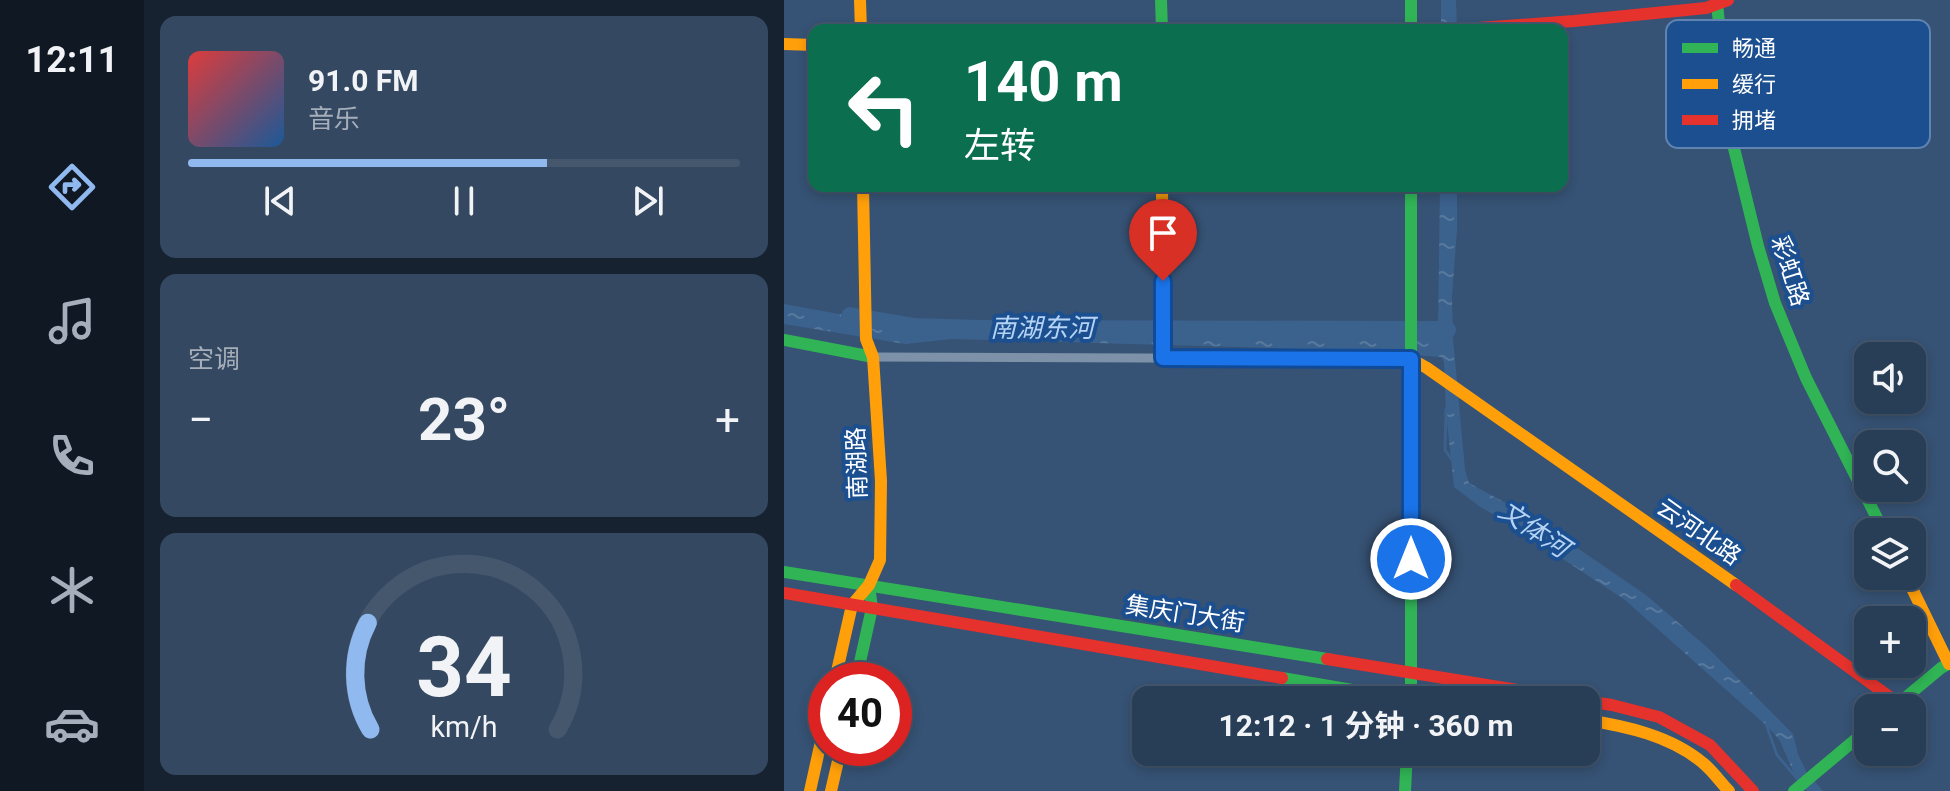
<!DOCTYPE html>
<html lang="zh">
<head>
<meta charset="utf-8">
<style>
  :root { --surface:#283e57; --page:#344961; --text:#f1f3f6; --muted:#a5aeba; --line:#44576d; --accent:#90b9f0 }
  body { margin:0; font-family:Roboto,"Noto Sans SC",sans-serif; background:var(--page); color:var(--text); height:100vh; display:flex; flex-direction:column; font-size:30px; white-space:nowrap }
  * { box-sizing:border-box; margin:0 }
  p { font-size:26px; color:var(--muted) }
  .icon { flex:none; width:44px; height:44px; fill:none; stroke:currentColor; stroke-width:2; stroke-linecap:round; stroke-linejoin:round }
  .map { position:relative; flex:1; overflow:hidden }
  .drawer { display:flex; flex-direction:column; gap:16px; padding:16px; background:#162230; width:640px }
  .drawer>* { flex:none }
  .guide { position:absolute; left:24px; top:24px; width:760px; height:168px; border-radius:16px; box-shadow:0 4px 12px #0003,0 0 0 2px var(--line); background:#0b6e4f; color:#fff; overflow:hidden }
  .tools { position:absolute; left:1070px; top:342px; display:grid; gap:16px }
  .tools a { display:grid; place-items:center; width:72px; height:72px; border-radius:16px; background:var(--surface); box-shadow:0 4px 12px #0003,0 0 0 2px var(--line); font-size:40px }
  .speed { position:absolute; left:24px; top:662px; display:flex; gap:16px; font-size:40px; font-weight:700; text-align:center }
  .speed>* { display:grid; place-content:center; width:104px; height:104px; border-radius:50%; background:var(--surface); box-shadow:0 4px 12px #0003,0 0 0 2px var(--line); line-height:1 }
  .speed .limit { border:12px solid #d22; background:#fff; color:#111 }
  .pin { position:absolute; display:grid; place-items:center; width:68px; height:68px; color:#fff; margin:-82px -34px; border-radius:50% 50% 50% 0; rotate:-45deg; box-shadow:0 0 8px #0007 }
  .pin .icon { rotate:45deg }
  .me { position:absolute; width:88px; margin:-44px; rotate:0deg; stroke-linejoin:round; filter:drop-shadow(0 0 6px #0008) }
  .turn { display:flex; align-items:center; gap:28px; height:168px; padding:0 24px; font-size:36px }
  .turn .icon { width:104px; height:104px; stroke-width:2.5 }
  .turn b { display:block; font-size:56px; line-height:68px }
  .big { font-size:60px; font-weight:700; line-height:1.1 }
  .drawer .card { flex:1; display:flex; flex-direction:column; justify-content:center; gap:12px; min-width:0; padding:0 28px; border-radius:16px; background:var(--page) }
  .drawer .dial { align-items:center; gap:0 }
  .dial svg { height:208px; overflow:visible; fill:none; stroke:var(--line); stroke-width:7; stroke-linecap:round; text-anchor:middle }
  .dial text { fill:var(--text); stroke:none }
  .song { display:flex; align-items:center; gap:24px }
  .cover { width:96px; height:96px; border-radius:12px; background:linear-gradient(135deg,hsl(0 70% 55%),hsl(210 70% 35%)) }
  .played { height:8px; border-radius:4px; background:linear-gradient(90deg,var(--accent) 65%,var(--line) 65%) }
  .keys { display:flex; justify-content:space-around; direction:ltr }
  .heat { display:flex; justify-content:space-between; align-items:center; font-size:44px; direction:ltr }
  .trip { position:absolute; left:348px; top:686px; width:468px; height:80px; border-radius:16px; background:var(--surface); box-shadow:0 4px 12px #0003,0 0 0 2px var(--line); font-weight:700; line-height:80px; text-align:center }
  main { display:flex; flex:1; min-height:0 }
  .tab-bar { display:flex; flex-direction:column; width:144px; justify-content:space-around; align-items:center; background:#101923; color:var(--muted) }
  .tab-bar .icon { width:56px; height:56px }
  .tab-bar .active { color:var(--accent) }
  .tab-bar b { font-size:36px; color:var(--text) }
  .map>svg:first-child { display:block }
  .water { fill:url(#water-ripples) }
  .lines { fill:none; stroke-linecap:round; stroke-linejoin:round }
  .stream { stroke:#3b618d; stroke-width:3 }
  .river { stroke:#3b618d; stroke-width:18 }
  .street { stroke:#7d92a8; stroke-width:9 }
  .fast { stroke:#30b455; stroke-width:12 }
  .slow { stroke:#ff9f0a; stroke-width:12 }
  .jam { stroke:#e5322d; stroke-width:12 }
  .route-casing { stroke:#114b97; stroke-width:20 }
  .route { stroke:#1a73e8; stroke-width:14 }
  .labels { text-anchor:middle; dominant-baseline:central; stroke-width:8; stroke-linejoin:round; paint-order:stroke }
  .street-label { font-size:24px; fill:#fff; stroke:#1b4f8f }
  .water-label { font-size:26px; font-style:italic; fill:#b5d3f5; stroke:#1b4f8f }
  .key { fill:#1b4f8f; stroke:#5f84b1; stroke-width:2 }
  .key-label { font-size:22px; fill:#fff }
</style>
</head>
<body>
<main>
<nav class="tab-bar">
<b>12:11</b>
<svg class="icon active" aria-label="directions" viewBox="0 0 24 24"><path d="M12 3l9 9-9 9-9-9zM9 14v-3h6M13 9l2 2-2 2"/></svg>
<svg class="icon" aria-label="music" viewBox="0 0 24 24"><path d="M9 18V5l10-2v13"/><circle cx="6" cy="18" r="3"/><circle cx="16" cy="16" r="3"/></svg>
<svg class="icon" aria-label="phone" viewBox="0 0 24 24"><path d="M5 4h4l2 5-3 2q2 4 5 5l2-3 5 2v4C11 20 4 13 5 4z"/></svg>
<svg class="icon" aria-label="climate" viewBox="0 0 24 24"><path d="M12 3v18M4 7l16 10M4 17L20 7"/></svg>
<svg class="icon" aria-label="car" viewBox="0 0 24 24"><path d="M5 17H2v-5l4-1 3-4h7l3 4 3 1v5h-3M9 17h6M6 11h13"/><circle cx="7" cy="17" r="2"/><circle cx="17" cy="17" r="2"/></svg>
</nav>
<section class="drawer">
<div class="card">
<div class="song"><i class="cover"></i><div><b>91.0 FM</b><p>音乐</p></div></div>
<div class="played"></div>
<div class="keys"><svg class="icon" aria-label="previous" viewBox="0 0 24 24"><path d="M18 5L8 12l10 7zM5 5v14"/></svg><svg class="icon" aria-label="pause" viewBox="0 0 24 24"><path d="M8 5v14M16 5v14"/></svg><svg class="icon" aria-label="next" viewBox="0 0 24 24"><path d="M6 5l10 7-10 7zM19 5v14"/></svg></div>
</div>
<div class="card"><p>空调</p>
<div class="heat"><a>−</a><b class="big">23°</b><a>+</a></div>
</div>
<div class="card dial"><svg viewBox="0 0 100 80">
<path d="M14 69A42 42 0 1 1 86 69"/>
<path d="M14 69A42 42 0 0 1 13 28" stroke="#90b9f0"/>
<text x="50" y="56" font-size="32" font-weight="700">34</text>
<text x="50" y="72" font-size="11">km/h</text>
</svg></div>
</section>
<div class="map">
<svg width="1166" height="791" viewBox="0 0 1166 791">
  <defs>
    <pattern id="water-ripples" width="26" height="14" patternUnits="userSpaceOnUse" patternTransform="scale(2)"><rect width="26" height="14" fill="#3b618d"/><path d="M2 4q2-2 4 0t4 0M15 11q2-2 4 0t4 0" fill="none" stroke="#58799e"/></pattern>
  </defs>
  <rect width="100%" height="100%" fill="#365274"/>
  <g class="water">
    <polygon points="657,0 672,0 673,30 657,30"/>
    <polygon points="656,186 673,186 673,230 668,297 669,338 681,470 685,483 751,519 862,595 924,648 1009,734 1014,754 1023,773 1039,791 1023,791 1011,776 996,741 985,728 841,600 732,528 695,506 670,487 662,413 660,362 657,357 556,350 168,339 121,344 0,324 0,304 148,331 537,330 651,334 654,329"/>
  </g>
  <g class="lines">
    <g class="stream">
      <polyline points="662,409 661,450 668,460"/>
      <polyline points="982,724 993,755 1016,782"/>
    </g>
    <polyline class="river" points="66,316 131,327 196,329 663,330"/>
    <polyline class="street" points="89,357 627,359"/>
    <g class="fast">
      <polyline points="377,0 378,30"/>
      <polyline points="627,0 627,30"/>
      <polyline points="933,4 947,136 974,246 991,303 1022,378 1100,532"/>
      <polyline points="627,186 627,700"/>
      <polyline points="0,340 89,357"/>
      <polyline points="0,572 543,659"/>
      <polyline points="498,678 627,700"/>
      <polyline points="72,680 88,608 85,585"/>
      <polyline points="1109,708 1157,668 1166,663"/>
      <polyline points="621,791 623,752"/>
      <polyline points="1010,791 1084,729"/>
    </g>
    <g class="slow">
      <polyline points="76,0 77,30"/>
      <polyline points="0,44 30,45"/>
      <polyline points="378,186 379,358"/>
      <polyline points="627,359 643,368 952,585"/>
      <polyline points="1122,576 1165,664"/>
      <polyline points="51,680 68,605 85,585 96,560 97,481 89,357 82,339 79,186"/>
      <path d="M802,720C842,726 887,736 919,763C929,771 936,782 945,791"/>
      <polyline points="26,791 42,719"/>
      <polyline points="47,791 57,748"/>
    </g>
    <g class="jam">
      <polyline points="667,30 790,21 922,8 944,0"/>
      <polyline points="952,585 1114,703"/>
      <polyline points="0,593 498,678"/>
      <polyline points="543,659 795,700"/>
      <polyline points="802,701 828,705 875,717 926,745 969,791"/>
    </g>
  </g>
  <g class="lines">
    <g class="route-casing">
      <polyline id="route" points="379,281 379,358 627,359 627,559"/>
    </g>
    <use href="#route" class="route"/>
  </g>
  <g class="labels">
    <g class="street-label">
      <text transform="translate(1006 271) rotate(72)">彩虹路</text>
      <text transform="translate(73 463) rotate(-92)">南湖路</text>
      <text transform="translate(915 532) rotate(35)">云河北路</text>
      <text transform="translate(401 614) rotate(9)">集庆门大街</text>
    </g>
    <g class="water-label">
      <text x="258" y="328">南湖东河</text>
      <text transform="translate(750 529) rotate(34)">文体河</text>
    </g>
  </g>
  <rect x="882" y="20" width="264" height="128" rx="12" class="key"/>
  <rect x="898" y="43" width="36" height="10" fill="#30b455"/>
  <rect x="898" y="79" width="36" height="10" fill="#ff9f0a"/>
  <rect x="898" y="115" width="36" height="10" fill="#e5322d"/>
  <g class="key-label">
    <text x="948" y="56">畅通</text>
    <text x="948" y="92">缓行</text>
    <text x="948" y="128">拥堵</text>
  </g>
</svg>
<div class="tools">
<a><svg class="icon" aria-label="sound" viewBox="0 0 24 24"><path d="M4 9h4l5-4v14l-5-4H4zM17 9q2 3 0 6"/></svg></a>
<a><svg class="icon" aria-label="search" viewBox="0 0 24 24"><circle cx="10" cy="10" r="6"/><path d="M15 15l6 6"/></svg></a>
<a><svg class="icon" aria-label="layers" viewBox="0 0 24 24"><path d="M12 4l9 5-9 5-9-5zM3 14l9 5 9-5"/></svg></a>
<a>+</a>
<a>−</a>
</div>
<div class="speed"><div class="limit">40</div></div>
<div class="pin" style="left:379px;top:281px;background:#d93025"><svg class="icon" aria-label="arrive" viewBox="0 0 24 24"><path d="M6 21V4h12l-3 4 3 4H6"/></svg></div>
<svg class="me" style="left:627px;top:559px" viewBox="-20 -20 40 40"><circle r="17" fill="#1a73e8" stroke="#fff" stroke-width="3"/><path d="M0-11L8 9 0 5-8 9z" fill="#fff"/></svg>
<div class="trip">12:12 · 1 分钟 · 360 m</div>
<div class="guide">
<div class="turn"><svg class="icon" aria-label="left" viewBox="0 0 24 24"><path d="M17 20v-9H6M10 6l-5 5 5 5"/></svg><div><b>140 m</b>左转</div></div>
</div>
</div>
</main>
</body>
</html>
